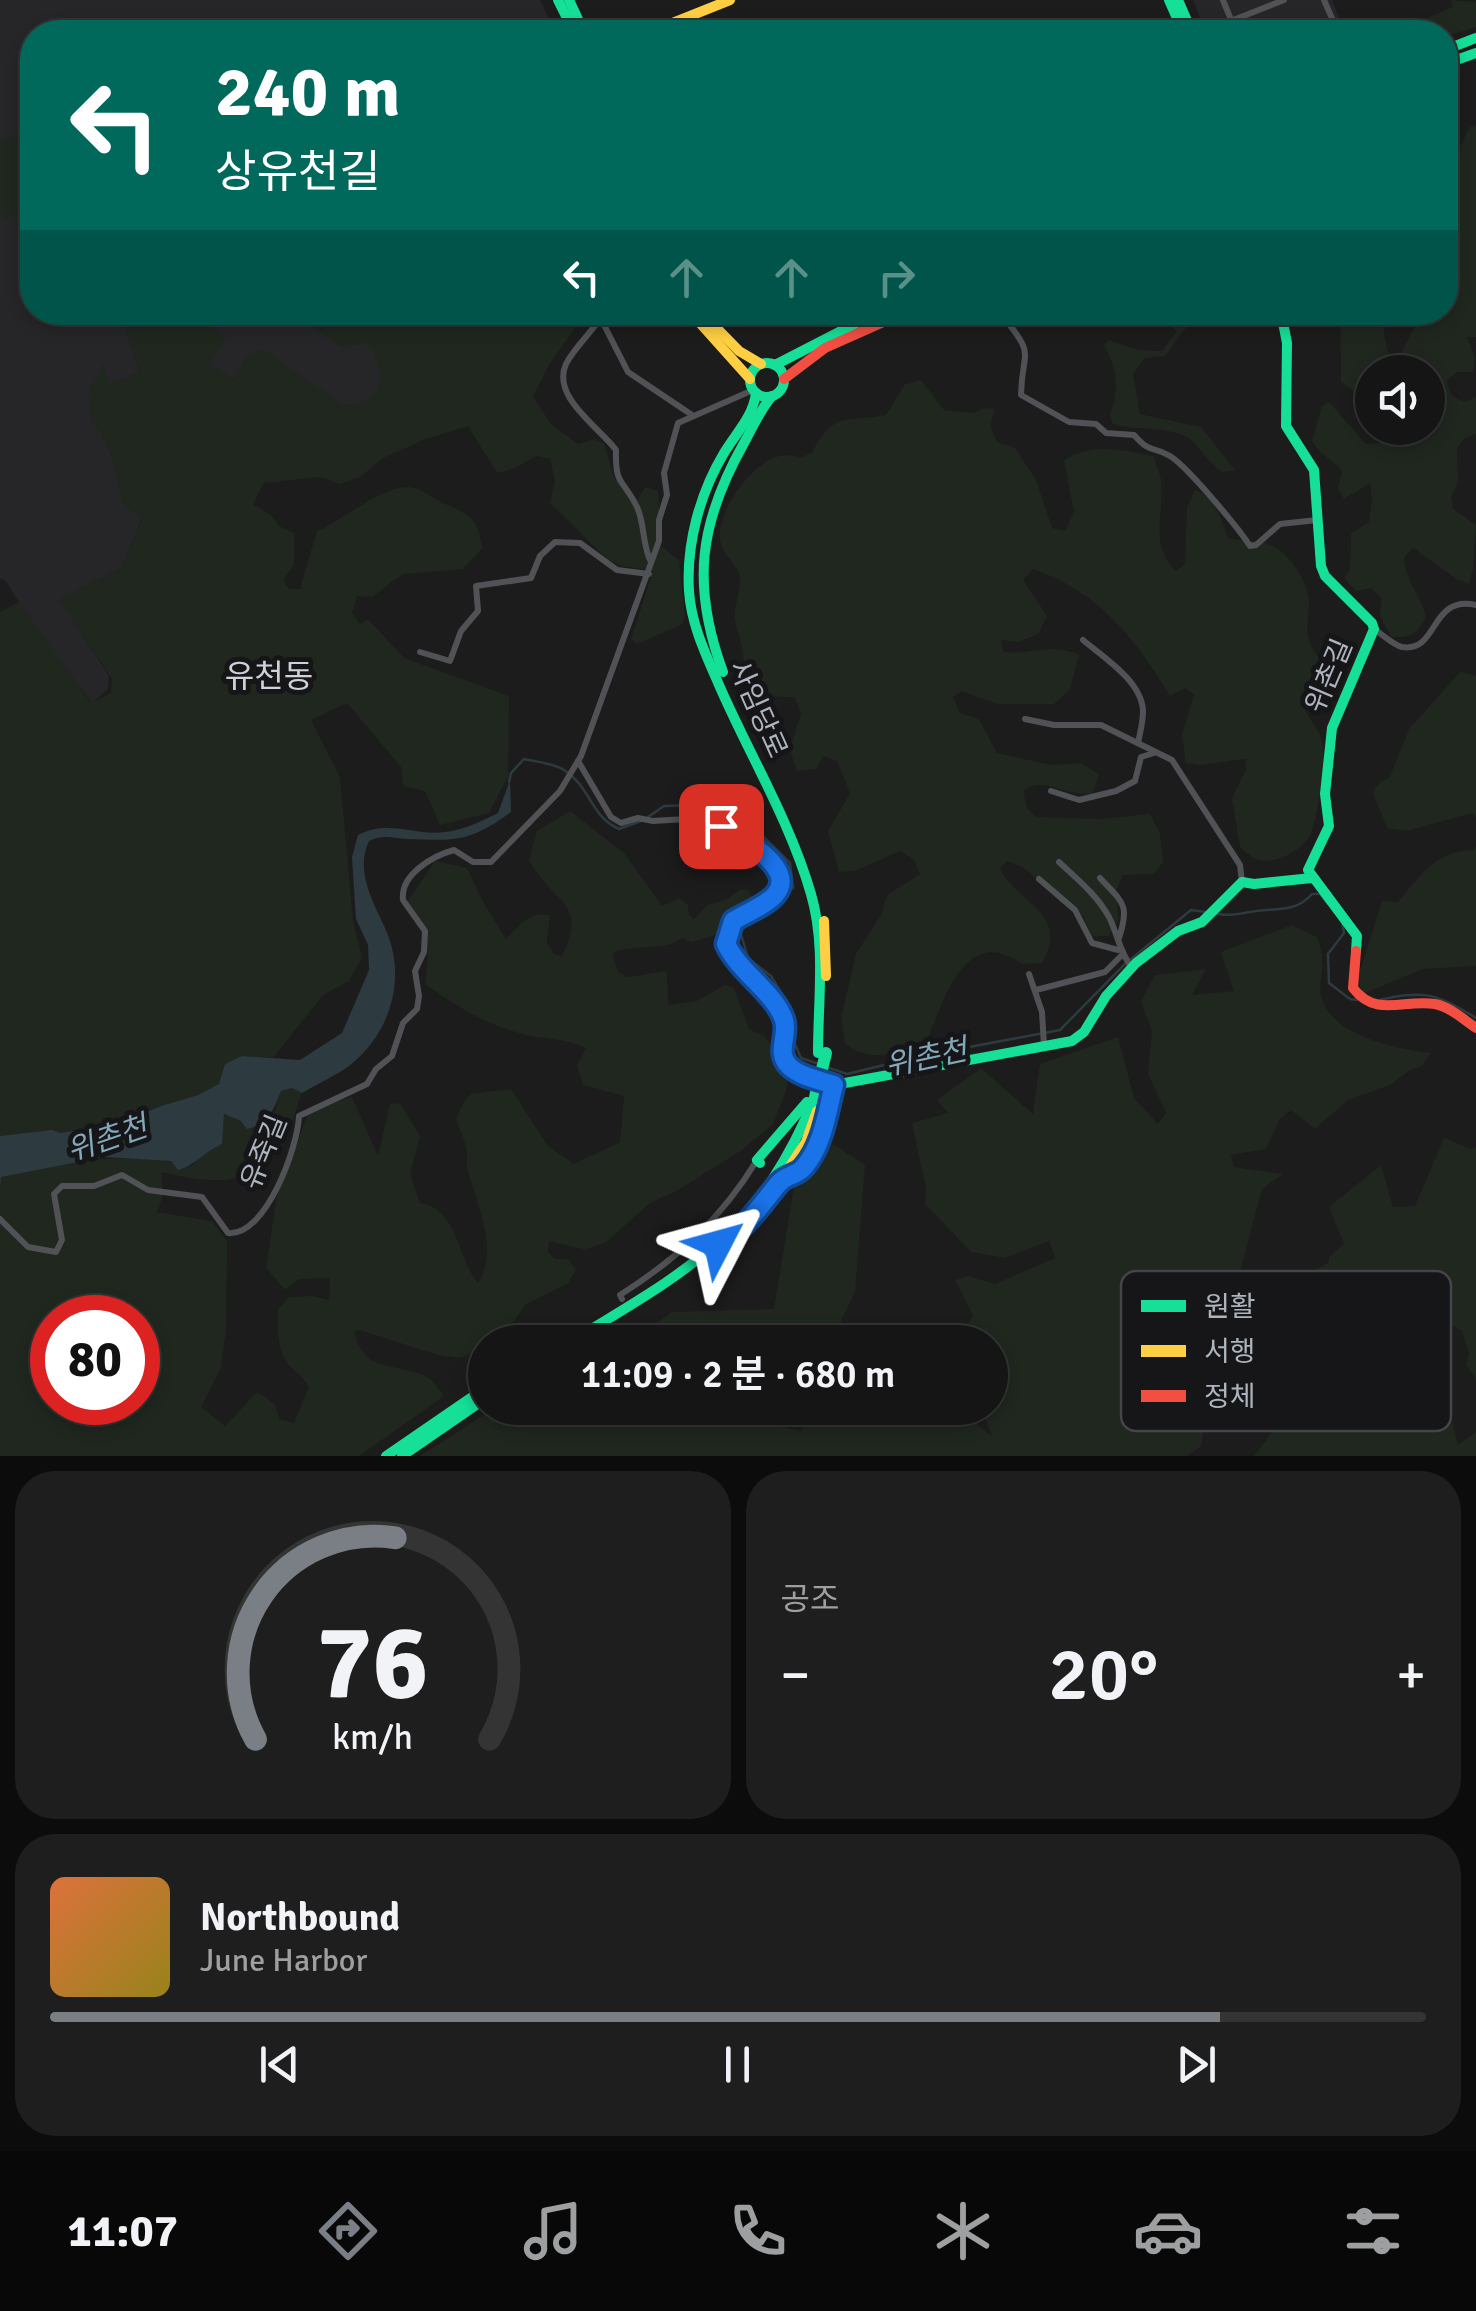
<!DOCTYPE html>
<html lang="ko">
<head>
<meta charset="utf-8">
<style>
  :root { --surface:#151515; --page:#1e1e1e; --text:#f1f3f6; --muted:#9d9fa0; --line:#343434; --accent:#7a7f85 }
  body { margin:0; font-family:Signika,"Noto Sans KR",sans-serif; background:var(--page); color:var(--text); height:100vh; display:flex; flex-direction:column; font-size:38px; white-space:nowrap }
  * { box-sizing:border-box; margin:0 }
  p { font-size:32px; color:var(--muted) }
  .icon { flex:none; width:55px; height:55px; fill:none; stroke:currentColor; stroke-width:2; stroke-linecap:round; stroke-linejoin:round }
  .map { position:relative; height:1456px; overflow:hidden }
  .panel { display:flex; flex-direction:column; gap:15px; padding:15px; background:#0c0c0c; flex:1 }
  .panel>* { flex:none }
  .top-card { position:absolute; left:20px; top:20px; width:1438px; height:305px; border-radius:40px; box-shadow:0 5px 15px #0003,0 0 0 2px var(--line); background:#00695c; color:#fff; overflow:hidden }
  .tools { position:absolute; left:1355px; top:355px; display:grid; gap:20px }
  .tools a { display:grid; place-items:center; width:90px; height:90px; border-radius:50%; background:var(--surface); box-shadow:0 5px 15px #0003,0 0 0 2px var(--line); font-size:50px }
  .speed { position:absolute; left:30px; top:1295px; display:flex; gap:20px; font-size:50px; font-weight:700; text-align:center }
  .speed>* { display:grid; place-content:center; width:130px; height:130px; border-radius:50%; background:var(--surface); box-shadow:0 5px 15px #0003,0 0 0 2px var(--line); line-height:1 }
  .speed .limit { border:15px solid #d22; background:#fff; color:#111 }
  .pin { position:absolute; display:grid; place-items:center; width:85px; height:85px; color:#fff; margin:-42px; border-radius:20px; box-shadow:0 5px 15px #0006 }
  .me { position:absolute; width:110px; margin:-55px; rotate:51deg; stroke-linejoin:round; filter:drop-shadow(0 0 8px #0008) }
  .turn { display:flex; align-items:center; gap:35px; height:210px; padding:0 30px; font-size:45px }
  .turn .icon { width:130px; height:130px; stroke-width:2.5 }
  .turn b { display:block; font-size:70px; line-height:85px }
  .lanes { display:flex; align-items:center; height:95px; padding:0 30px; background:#0003; justify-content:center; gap:50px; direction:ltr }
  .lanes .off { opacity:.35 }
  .big { font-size:75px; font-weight:600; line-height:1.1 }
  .panel .card { flex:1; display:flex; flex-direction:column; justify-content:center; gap:15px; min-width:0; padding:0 35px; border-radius:40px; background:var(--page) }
  .panel .dial { align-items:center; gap:0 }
  .dial svg { height:260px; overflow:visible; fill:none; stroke:var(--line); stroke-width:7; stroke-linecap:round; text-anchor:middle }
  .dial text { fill:var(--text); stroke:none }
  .song { display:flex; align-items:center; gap:30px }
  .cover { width:120px; height:120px; border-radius:15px; background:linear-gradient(135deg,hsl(20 70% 55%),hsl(50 70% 35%)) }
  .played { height:10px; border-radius:5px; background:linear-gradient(90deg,var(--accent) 85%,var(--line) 85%) }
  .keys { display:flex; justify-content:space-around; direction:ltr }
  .heat { display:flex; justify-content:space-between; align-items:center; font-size:55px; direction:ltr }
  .panel .tiles { flex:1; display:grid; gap:15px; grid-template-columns:1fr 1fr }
  .card:last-child { grid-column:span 2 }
  .trip { position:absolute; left:468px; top:1325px; width:540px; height:100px; border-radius:50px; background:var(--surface); box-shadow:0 5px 15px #0003,0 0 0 2px var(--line); font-weight:600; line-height:100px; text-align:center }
  .dock { display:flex; height:160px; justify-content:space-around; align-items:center; background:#080808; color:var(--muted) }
  .dock .icon { width:70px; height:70px }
  .dock .active { color:var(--accent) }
  .dock b { font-size:45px; color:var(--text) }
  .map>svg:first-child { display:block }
  .built { fill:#262629 }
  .green { fill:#1f271f; fill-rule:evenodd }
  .water { fill:#2d3a3f }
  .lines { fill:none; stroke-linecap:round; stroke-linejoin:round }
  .stream { stroke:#2d3a3f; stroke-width:2.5 }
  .highway-tunnel { stroke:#393a3c; stroke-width:12; stroke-dasharray:12 6; stroke-linecap:butt }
  .street { stroke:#505255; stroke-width:6 }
  .fast { stroke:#16e098; stroke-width:10 }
  .slow { stroke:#ffcf43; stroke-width:10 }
  .jam { stroke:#f24e42; stroke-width:10 }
  .fast-bridge { stroke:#16e098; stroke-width:12 }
  .route-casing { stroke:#114b97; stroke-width:25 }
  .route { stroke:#1a73e8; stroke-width:18 }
  .labels { text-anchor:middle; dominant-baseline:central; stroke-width:10; stroke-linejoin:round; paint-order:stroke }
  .street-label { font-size:28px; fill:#adb4bd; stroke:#161618 }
  .water-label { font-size:30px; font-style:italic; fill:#83a8b9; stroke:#161618 }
  .quarter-label { font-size:32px; fill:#ced3d9; stroke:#161618 }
  .key { fill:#161618; stroke:#43454a; stroke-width:2.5 }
  .key-label { font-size:28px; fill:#adb4bd }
</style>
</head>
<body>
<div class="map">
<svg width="1476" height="1456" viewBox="0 0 1476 1456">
  <rect width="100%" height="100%" fill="#1c1c1c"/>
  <g class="built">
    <polygon points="0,0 540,0 555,32 32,32 32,312 120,313 140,372 108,385 102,366 91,420 101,432 111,454 123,502 142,519 122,568 60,599 109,676 108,689 92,703 35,629 6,581 0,578"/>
    <polygon points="1193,0 1332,0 1345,32 1206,32"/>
    <polygon points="194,313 490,313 376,357 383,377 377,392 364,403 344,406 247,356 234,380 209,365"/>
  </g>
  <g class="green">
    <polygon points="1451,0 1476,2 1476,27 1445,37 1445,32 1394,32 1453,7"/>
    <path d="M1476,126V337H1467L1475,358L1473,372H1458L1447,380L1451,395L1464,402L1476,397V434L1463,439L1457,448L1458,481L1451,497L1453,509L1476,525L1473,569L1469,584L1458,580L1413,548L1404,558C1406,582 1420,593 1426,617C1418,633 1410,639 1391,637L1380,616L1382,599L1371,588L1356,591L1344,578L1350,570L1351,534L1369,522L1372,500L1370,483L1344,499L1338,488L1342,472C1333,458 1320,456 1312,441L1322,406L1329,402L1366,444L1391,442L1397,428H1428V372H1372V405L1341,382L1340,313H1386L1384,335L1387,351L1395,357L1400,355L1422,313L1445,312V304L1454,296L1451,284L1445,281V216L1452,213L1460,198L1458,172L1461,145L1470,127Z"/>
    <polygon points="32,129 32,208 5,219 0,208 0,141"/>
    <path d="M120,313H146L152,316C185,303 201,318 226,338L209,364L233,380L247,356L262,349L345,406C389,400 387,374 367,342L344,348L292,313H586L549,365L533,397L551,424L578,444L595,439L604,444L614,477L637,500L645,487L658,491L661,546L679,560L685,616L683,624L637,644L631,639L653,571L622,566L606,558L550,503L555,481L550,459L536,456L515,468L497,473L468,426L426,439L383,458L360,477L341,484L319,477L264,483L253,504L272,516L279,526L294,533V565L283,580L289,589H300L317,531C343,520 383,485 410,487C423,489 434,499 445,504C472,516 479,519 482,549L463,569L403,574L372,597L357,596L352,613L360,624L368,619L404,658L509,696L508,777L489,813L440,825L425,791L403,786L401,767L347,703L311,720L340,777L353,921L362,958L349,981L323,995L273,1058L242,1056L220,1084L198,1095L161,1106L117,1124L60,1133L0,1136V612L19,602L91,703L111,693L112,679L59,599L122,568L142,520L123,502L111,454L101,432L91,420L89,390L103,365L109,384L140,372Z"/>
    <path d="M1138,313H1203L1182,332L1165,356L1145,358L1133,374L1140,414L1201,427L1235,470L1222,472C1208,463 1197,442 1187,437C1164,426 1136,431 1113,424L1110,415C1120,391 1117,368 1104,345L1109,340L1138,350L1162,351L1177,331L1158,317Z"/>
    <path d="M921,380L944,410L973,413L985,408L995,409L990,426L997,442L1015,448L1036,480L1052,528L1065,531L1074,512L1064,460C1092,443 1123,449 1154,457C1156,465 1160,473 1161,480C1165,514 1148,544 1176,571L1185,564L1187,507L1195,490C1218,498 1219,519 1229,539C1241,540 1256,540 1268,544C1289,550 1311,585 1309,607C1307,621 1305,639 1315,652C1322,664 1331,665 1340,681L1329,690L1303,699C1304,719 1322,727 1323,748C1325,766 1318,816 1311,833C1303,850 1278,864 1259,860C1252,859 1246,852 1240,847L1232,798L1246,770L1245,759L1200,765L1186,763L1182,735L1194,695L1185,688L1170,696C1135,638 1099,592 1033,569L1023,580L1047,616L1038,634L1019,642L1001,640L1004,652C1033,655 1051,642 1079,655L1070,689L1054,704H997L962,691L953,697L960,713L979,719L997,753L1052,765L1080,763L1099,774L1093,793C1069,799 1044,774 1023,791L1027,808L1036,817L1099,819L1150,814L1160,833L1163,862L1154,874L1123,875L1116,891L1119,919L1109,936H1092L1083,916L1021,866L1007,861L1000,868C1016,904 1071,912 1042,963L1022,964C964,922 944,1002 926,1042C897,1053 871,1064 845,1044L841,1018L856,954L882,913L887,895L920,874L914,860L900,851L855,871L839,872L828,831L850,793L837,761L823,756L816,769L797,771L790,750L801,713L794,697C752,698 748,687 742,649C741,639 736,629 735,619C734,606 740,593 740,580C740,565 722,556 720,540C715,509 765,440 799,458L812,453C833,411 846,422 886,415L905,384Z"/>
    <polygon points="1461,671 1476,676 1476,818 1473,813 1406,831 1387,828 1373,793 1377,785 1390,777 1409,729"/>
    <path d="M570,811L624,853L662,906L679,898L688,905L689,915L694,919L707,905L725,900L741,889L748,890L753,898L731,912L719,934L691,942L683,938L669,945L619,950L612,954L618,971L628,977L667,971L668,1005L697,1001L725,985L734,988L749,1029L765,1037L788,1069L787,1088L773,1124L742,1150L680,1189L650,1203L606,1242L585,1250L549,1241L548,1253L555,1259H568L576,1270L568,1283L526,1304L515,1320L490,1342H485V1347L460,1358L438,1355L359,1330L354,1332C365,1375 396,1361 427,1377C434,1381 439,1390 444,1396L359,1456H0V1177C68,1164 122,1148 192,1166L207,1150L224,1114L241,1121L275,1111L281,1091L292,1088L302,1093C295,1110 290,1138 278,1152C245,1190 204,1182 161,1172L163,1196L157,1212L212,1221L227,1241L226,1330L221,1367L201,1407L225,1426L257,1392L275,1404L279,1419L294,1423L309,1387C303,1377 299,1375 292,1368C277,1354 277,1328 278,1309L289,1297L312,1296L329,1300L330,1278L299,1279L285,1290L266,1268L277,1195L310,1109L352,1097L378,1156L390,1104L400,1103L420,1136L410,1174L420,1203C458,1208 457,1258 478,1283C500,1250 476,1202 467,1168C466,1163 468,1157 467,1152C463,1124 445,1126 470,1094L511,1089L548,1146L574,1164L620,1142L624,1096L583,1085L577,1066L586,1048C567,1039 552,1040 532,1036C491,1028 457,1007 425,984C430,945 430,934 407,902L435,861L467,868L483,902L506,939C520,925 528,912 550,915L547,943L554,954L562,956C589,901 553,905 529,860L537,831ZM52,1318H138V1402H52Z"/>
    <path d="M1476,846V966L1423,969L1362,994L1358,977L1382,901L1398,902C1420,875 1437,850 1474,850Z"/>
    <path d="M1292,925L1317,937C1329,965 1316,981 1322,999C1334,1037 1398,1049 1431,1053L1422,1066L1410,1070L1390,1085L1348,1100L1315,1129L1291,1110L1280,1119L1266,1149L1231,1155L1234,1167L1283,1174L1262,1189L1240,1272L1248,1293C1278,1291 1303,1278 1329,1262V1257L1344,1244L1329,1207L1381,1165L1393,1207L1415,1206L1444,1138L1471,1149L1476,1147V1379L1466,1365L1469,1354L1462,1331L1441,1320L1341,1343L1334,1375L1320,1411L1286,1401L1241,1428L1205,1419L1201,1446L1187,1456H420L495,1408H772L759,1422L801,1431L818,1408H956L992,1436L981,1408H990V1342H957L973,1315L955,1280L969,1276L995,1284L1055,1258L1049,1241L1004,1258L971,1252L925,1204L926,1188L912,1123L948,1113L937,1100L981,1068L1033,1114L1040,1064L1118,1037L1134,1098L1158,1124L1166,1113L1148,1074L1152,1031L1141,1001L1155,975L1206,969L1192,995L1234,991L1221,952Z"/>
    <polygon points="833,1144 865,1165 855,1292 831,1342 629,1342 672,1312 774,1309 794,1187"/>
    <polygon points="1440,1376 1458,1445 1476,1432 1476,1456 1254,1456 1273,1431 1316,1431 1363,1418 1378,1391"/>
  </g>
  <path class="water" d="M510,780L511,812C470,842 456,841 407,839C391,838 384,834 369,841C354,873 375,904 388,935C406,982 389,1035 349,1066C335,1076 317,1084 302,1093L292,1088L281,1091C275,1108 267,1125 247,1129L241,1121L224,1114L222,1144C205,1151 196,1165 178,1170L171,1161L104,1157L1,1177L0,1189V1136L52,1130L60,1133L117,1124L161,1106L198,1095L219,1084L225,1064L242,1056L300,1060L342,1033L369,970L368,945L356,919L352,857L358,835C388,819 415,836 445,832C464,830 482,821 498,813Z"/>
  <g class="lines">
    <g class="stream">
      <path d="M509,782L511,773L524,759C537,762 553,763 564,770C592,788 589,815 619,829L641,821"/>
      <polyline points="648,817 664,806 697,805 744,817 790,863 793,888 740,931 748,958 771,976 792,1010 791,1035 801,1058 819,1064"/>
      <path d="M1218,914C1231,916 1238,914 1250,912C1273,907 1295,914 1312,894H1320L1328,904"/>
      <polyline points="1342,922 1344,933 1328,954 1329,983 1350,999 1357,1000"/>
      <polyline points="1131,959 1191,910 1205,912"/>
      <path d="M1375,1001C1424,990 1434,992 1476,1018"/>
      <polyline points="826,1067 847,1074 921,1056 1060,1030 1125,964"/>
    </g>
    <polyline class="highway-tunnel" points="554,1342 567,1334"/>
    <g class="street">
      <polyline points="1223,0 1236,32"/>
      <polyline points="1324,0 1338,32"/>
      <polyline points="1203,32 1284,0"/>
      <path d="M604,312C594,331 575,346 566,364C551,397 599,427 616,450C615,487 623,478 637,507C645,524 642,545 651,562"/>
      <polyline points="646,312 673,320 695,321"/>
      <path d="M1005,312V319C1036,357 1022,350 1021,395L1069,422L1096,424L1106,433L1134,435C1151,454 1150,445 1168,455C1184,462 1239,529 1250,546L1256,545L1280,524L1317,520"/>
      <polyline points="601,319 628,372 692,415"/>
      <path d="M1374,629C1382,634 1393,645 1402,647C1439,653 1429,595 1476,605"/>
      <path d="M1083,640C1103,657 1143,682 1143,712C1143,722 1140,733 1138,743"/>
      <polyline points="420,652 450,661 461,631 478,611 476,586 531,578 540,556 555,542 580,543 617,570 649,574"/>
      <polyline points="1025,719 1054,725 1101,725 1172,760 1240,865 1242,882"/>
      <path d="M578,761L611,817L621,823L638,818L653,821L703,818L757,849L777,869L781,880L778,892C762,906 731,913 727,935C722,962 770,994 782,1017C789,1031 776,1048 785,1062C795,1076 819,1080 834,1085"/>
      <polyline points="1051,791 1079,800 1116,791 1135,781 1141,757 1154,753"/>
      <path d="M1059,862C1077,879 1097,895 1109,917C1118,935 1119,951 1132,968"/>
      <path d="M1100,878C1123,903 1130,904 1119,938"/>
      <polyline points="1039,879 1075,910 1092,943 1118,950"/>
      <polyline points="1029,974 1042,1012 1044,1046"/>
      <polyline points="1036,990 1105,972 1122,955"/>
      <path d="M0,1219L28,1247L56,1252L62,1240L54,1194L62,1186H94L122,1175L148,1190L202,1197L228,1233C266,1237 298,1146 299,1116L367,1084L376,1069L392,1056L403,1023L417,1009L419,996L415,971L424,952L425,931L403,900C400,875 432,856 454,850L473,862H491L560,791L581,756L659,541V520L667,495L664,473L678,423L753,390"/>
      <path d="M622,1299L620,1295C677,1259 722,1218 757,1160"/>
    </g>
    <g class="fast">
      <polyline points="558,0 574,32"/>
      <polyline points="569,0 584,32"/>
      <polyline points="1169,0 1183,32"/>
      <polyline points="1178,0 1192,32"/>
      <polyline points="1445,50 1476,38"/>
      <polyline points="1445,64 1476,53"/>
      <polyline points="1281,312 1287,343 1286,426 1314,470 1321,566 1325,576 1372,623 1374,629 1332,728 1325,794 1329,826 1308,870 1357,936 1356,951"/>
      <circle cx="767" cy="380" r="17"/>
      <polyline points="775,365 878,312"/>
      <path d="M756,393C753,417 736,433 724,453C700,493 686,544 689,591C691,624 706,655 719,685C749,754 790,821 811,894C826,945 818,1000 818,1053"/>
      <path d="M723,672C691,585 699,523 744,443C753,427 760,410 772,396"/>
      <polyline points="760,1163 757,1160 807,1102"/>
      <path d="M783,1173L793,1175C823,1155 826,1118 834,1085L1072,1041L1084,1032L1106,996L1136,963L1178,931L1202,922L1242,882L1254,884L1312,878"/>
      <path d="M570,1342C690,1269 759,1234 815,1097"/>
      <polyline points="386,1456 485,1388"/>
      <polyline points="402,1456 485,1399"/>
    </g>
    <g class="slow">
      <polyline points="650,32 730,0"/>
      <polyline points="690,312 750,379"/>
      <polyline points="701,312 739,351 761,364"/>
      <polyline points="824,921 826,976"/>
      <polyline points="775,1189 806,1142 817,1111"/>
    </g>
    <g class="jam">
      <polyline points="784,379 825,348 906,312"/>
      <path d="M1356,951L1353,988C1376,1018 1403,999 1435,1004C1450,1007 1463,1019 1476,1028"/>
    </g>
    <polyline class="fast-bridge" points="815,1097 826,1053"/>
  </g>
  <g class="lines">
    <g class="route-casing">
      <path id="route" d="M718,1244C746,1229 759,1207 779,1183C787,1174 797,1176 804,1167C823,1145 827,1112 834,1085C820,1080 800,1077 789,1066C775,1052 789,1036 784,1020C776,994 740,973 726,944L733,921C746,913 765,906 775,895C799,868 739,837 721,826"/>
    </g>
    <use href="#route" class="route"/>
  </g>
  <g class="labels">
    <g class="street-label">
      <text transform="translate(1329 676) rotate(-67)">위촌길</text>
      <text transform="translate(758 709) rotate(66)">사임당로</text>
      <text transform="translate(264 1152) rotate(-68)">유죽길</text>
    </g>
    <g class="water-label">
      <text transform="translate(926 1058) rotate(-12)">위촌천</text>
      <text transform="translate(107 1139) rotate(-19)">위촌천</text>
    </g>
    <g class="quarter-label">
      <text x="269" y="676">유천동</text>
    </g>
  </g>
  <rect x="1121" y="1271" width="330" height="160" rx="15" class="key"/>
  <rect x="1141" y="1300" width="45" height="12" fill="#16e098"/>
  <rect x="1141" y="1345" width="45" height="12" fill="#ffcf43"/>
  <rect x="1141" y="1390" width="45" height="12" fill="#f24e42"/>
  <g class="key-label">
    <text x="1204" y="1316">원활</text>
    <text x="1204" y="1361">서행</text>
    <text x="1204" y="1406">정체</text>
  </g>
</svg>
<div class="tools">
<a><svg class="icon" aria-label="sound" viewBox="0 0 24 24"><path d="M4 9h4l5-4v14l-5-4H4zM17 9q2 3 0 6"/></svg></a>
</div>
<div class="speed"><div class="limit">80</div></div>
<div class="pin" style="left:721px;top:826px;background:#d93025"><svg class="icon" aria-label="arrive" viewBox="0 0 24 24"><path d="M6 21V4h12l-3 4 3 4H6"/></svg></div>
<svg class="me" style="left:718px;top:1244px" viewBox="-20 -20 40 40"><path d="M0-17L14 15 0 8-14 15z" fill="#1a73e8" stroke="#fff" stroke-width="4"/></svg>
<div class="trip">11:09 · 2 분 · 680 m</div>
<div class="top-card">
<div class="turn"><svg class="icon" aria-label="left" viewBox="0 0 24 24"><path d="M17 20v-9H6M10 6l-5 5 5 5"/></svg><div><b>240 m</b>상유천길</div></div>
<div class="lanes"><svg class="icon" aria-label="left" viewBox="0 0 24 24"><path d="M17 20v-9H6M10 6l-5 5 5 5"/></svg><svg class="icon off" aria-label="ahead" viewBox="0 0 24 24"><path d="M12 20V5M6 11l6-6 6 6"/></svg><svg class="icon off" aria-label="ahead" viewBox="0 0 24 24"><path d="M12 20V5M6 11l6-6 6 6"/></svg><svg class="icon off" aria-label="right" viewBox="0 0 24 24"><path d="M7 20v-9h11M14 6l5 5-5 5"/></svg></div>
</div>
</div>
<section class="panel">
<div class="tiles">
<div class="card dial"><svg viewBox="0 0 100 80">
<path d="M14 69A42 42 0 1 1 86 69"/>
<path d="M14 69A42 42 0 0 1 57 7" stroke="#7a7f85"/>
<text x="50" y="56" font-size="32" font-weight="700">76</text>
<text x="50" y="72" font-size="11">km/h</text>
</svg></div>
<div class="card"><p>공조</p>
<div class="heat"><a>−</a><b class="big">20°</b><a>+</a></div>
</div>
<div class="card">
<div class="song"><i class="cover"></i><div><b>Northbound</b><p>June Harbor</p></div></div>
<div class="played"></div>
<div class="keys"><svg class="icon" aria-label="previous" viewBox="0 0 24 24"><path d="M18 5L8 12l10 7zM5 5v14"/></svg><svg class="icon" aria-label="pause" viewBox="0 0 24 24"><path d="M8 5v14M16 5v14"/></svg><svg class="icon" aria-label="next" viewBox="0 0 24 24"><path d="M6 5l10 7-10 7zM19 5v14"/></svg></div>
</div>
</div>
</section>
<nav class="dock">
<b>11:07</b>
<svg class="icon active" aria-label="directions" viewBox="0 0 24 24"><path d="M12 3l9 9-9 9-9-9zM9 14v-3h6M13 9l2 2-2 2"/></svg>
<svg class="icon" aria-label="music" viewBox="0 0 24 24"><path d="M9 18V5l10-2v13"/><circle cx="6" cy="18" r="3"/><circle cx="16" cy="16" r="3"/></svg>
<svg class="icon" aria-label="phone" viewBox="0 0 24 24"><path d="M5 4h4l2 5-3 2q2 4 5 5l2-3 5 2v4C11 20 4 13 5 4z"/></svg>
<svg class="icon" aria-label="climate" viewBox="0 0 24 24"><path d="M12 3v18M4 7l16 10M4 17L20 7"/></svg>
<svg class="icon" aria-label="car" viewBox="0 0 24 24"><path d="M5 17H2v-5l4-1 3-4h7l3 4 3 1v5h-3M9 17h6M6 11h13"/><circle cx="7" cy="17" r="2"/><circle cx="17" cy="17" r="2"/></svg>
<svg class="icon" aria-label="filters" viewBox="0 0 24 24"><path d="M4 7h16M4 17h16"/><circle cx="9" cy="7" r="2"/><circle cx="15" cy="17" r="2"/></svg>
</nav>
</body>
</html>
